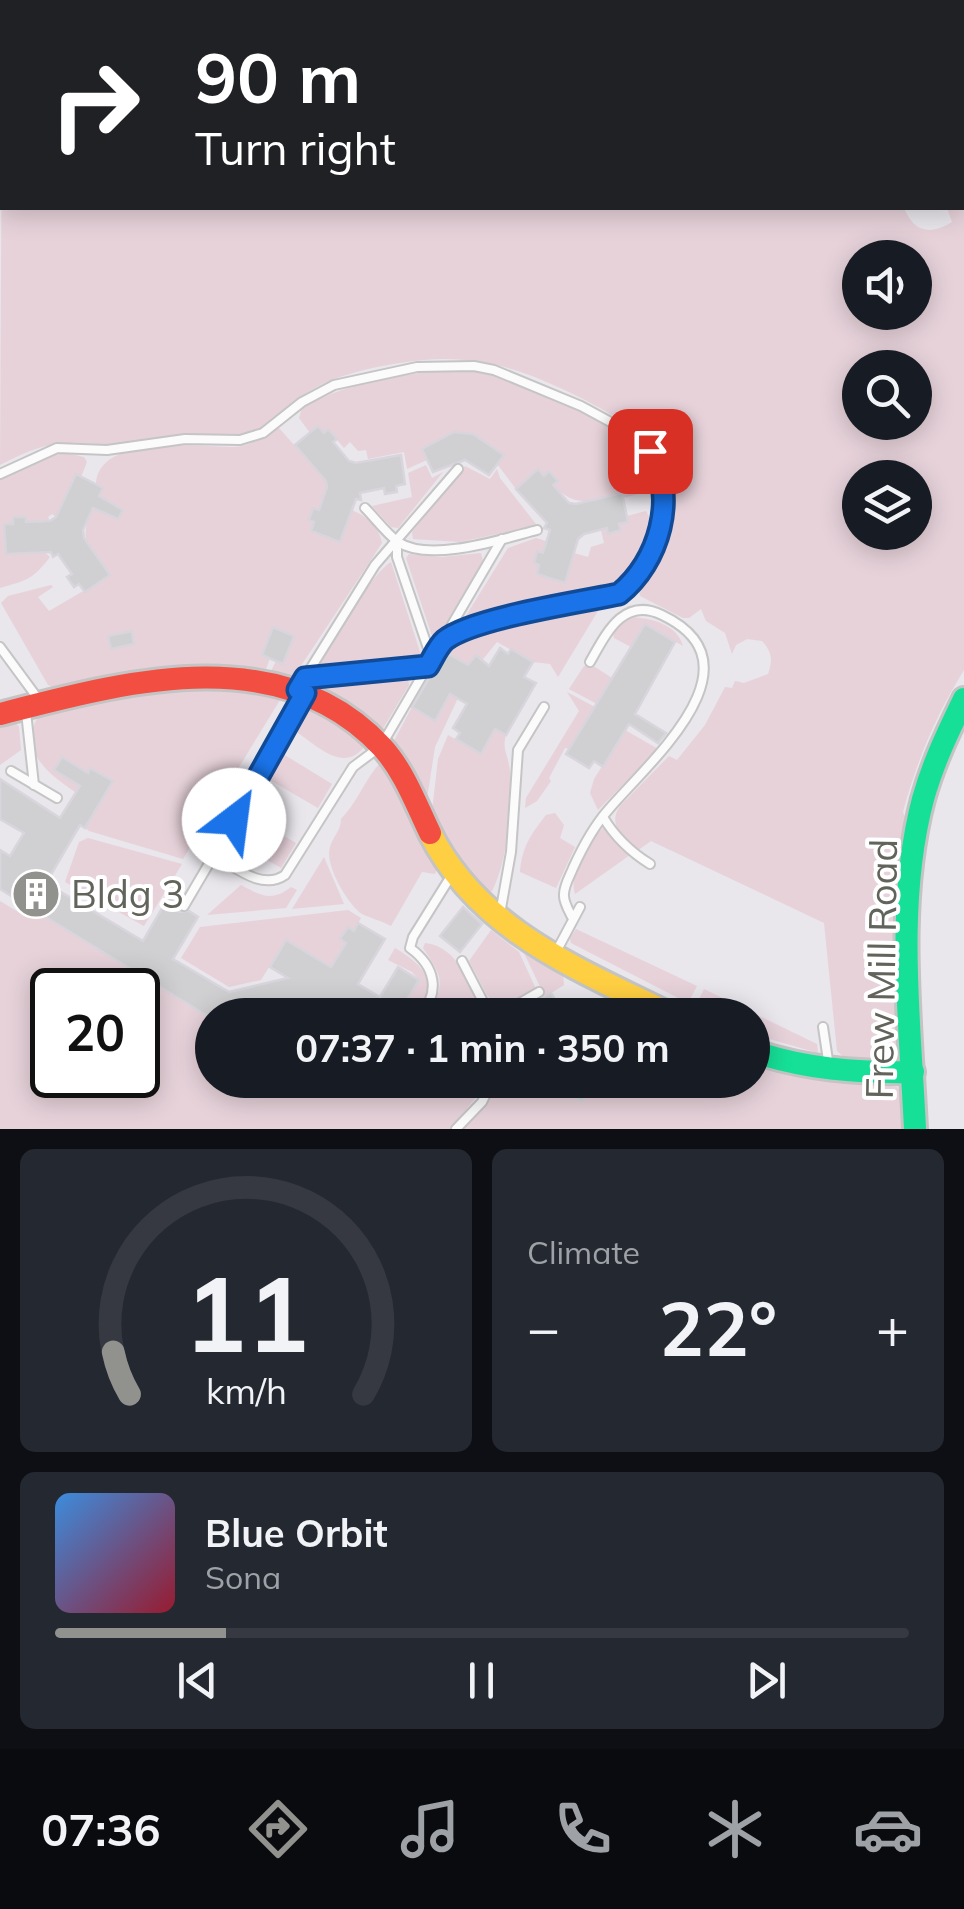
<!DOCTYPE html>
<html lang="en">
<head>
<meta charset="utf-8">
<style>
  :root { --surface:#171b24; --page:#242831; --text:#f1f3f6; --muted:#9ea1a6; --line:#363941; --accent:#91928e }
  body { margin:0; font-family:Mulish,sans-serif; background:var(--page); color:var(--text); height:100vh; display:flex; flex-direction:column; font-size:38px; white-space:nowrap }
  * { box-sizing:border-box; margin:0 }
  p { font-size:32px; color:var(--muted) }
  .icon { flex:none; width:55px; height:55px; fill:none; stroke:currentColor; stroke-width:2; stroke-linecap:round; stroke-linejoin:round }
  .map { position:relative; height:1129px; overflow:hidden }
  .details { display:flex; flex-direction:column; gap:20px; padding:20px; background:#0d0f14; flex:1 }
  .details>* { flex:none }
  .banner { position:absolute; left:0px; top:0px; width:965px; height:210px; box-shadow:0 5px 25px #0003; background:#202124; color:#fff; overflow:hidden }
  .buttons { position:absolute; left:842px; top:240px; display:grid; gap:20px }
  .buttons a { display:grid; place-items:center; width:90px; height:90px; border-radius:50%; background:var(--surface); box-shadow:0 5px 25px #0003; font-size:50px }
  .speed { position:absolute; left:30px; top:968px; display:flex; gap:20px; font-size:50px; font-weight:700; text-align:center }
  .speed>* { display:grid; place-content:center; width:130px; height:130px; border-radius:50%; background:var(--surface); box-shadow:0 5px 25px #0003; line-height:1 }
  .speed .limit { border:5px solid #111; border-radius:15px; background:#fff; color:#111 }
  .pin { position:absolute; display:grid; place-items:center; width:85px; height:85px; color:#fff; margin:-42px; border-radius:20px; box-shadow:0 5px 15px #0006 }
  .me { position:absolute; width:110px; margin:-55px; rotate:30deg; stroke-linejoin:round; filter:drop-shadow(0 0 8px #0008) }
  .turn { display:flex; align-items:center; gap:35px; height:210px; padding:0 30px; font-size:45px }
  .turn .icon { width:130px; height:130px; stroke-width:2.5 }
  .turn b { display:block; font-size:70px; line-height:85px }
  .big { font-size:75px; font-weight:700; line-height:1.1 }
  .details .card { flex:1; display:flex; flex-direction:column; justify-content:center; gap:15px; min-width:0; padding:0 35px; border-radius:15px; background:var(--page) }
  .details .dial { align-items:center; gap:0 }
  .dial svg { height:260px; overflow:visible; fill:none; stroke:var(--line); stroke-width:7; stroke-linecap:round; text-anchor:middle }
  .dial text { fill:var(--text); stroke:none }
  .song { display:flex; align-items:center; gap:30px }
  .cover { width:120px; height:120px; border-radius:15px; background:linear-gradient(135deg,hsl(210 70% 55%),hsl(350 70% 35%)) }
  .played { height:10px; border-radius:5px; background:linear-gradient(90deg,var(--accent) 20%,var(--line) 20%) }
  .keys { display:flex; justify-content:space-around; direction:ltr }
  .heat { display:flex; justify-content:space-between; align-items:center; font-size:55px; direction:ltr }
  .details .tiles { flex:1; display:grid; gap:20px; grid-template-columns:1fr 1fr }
  .card:last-child { grid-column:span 2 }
  .trip { position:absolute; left:195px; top:998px; width:575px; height:100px; border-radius:50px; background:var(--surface); box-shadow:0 5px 25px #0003; font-weight:700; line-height:100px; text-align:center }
  .menu { display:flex; height:160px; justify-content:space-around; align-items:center; background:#090b0e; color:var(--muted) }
  .menu .icon { width:70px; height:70px }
  .menu .current { color:var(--accent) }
  .menu b { font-size:45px; color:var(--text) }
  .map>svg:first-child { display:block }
  .green { fill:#e7d2da; fill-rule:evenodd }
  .building { fill:#d0cfd2; stroke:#d8d6dc; stroke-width:2.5 }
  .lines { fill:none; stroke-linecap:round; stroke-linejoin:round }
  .lane-casing { stroke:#c5c5c5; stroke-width:12 }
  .fast-casing { stroke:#c4c4c4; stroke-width:28 }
  .slow-casing { stroke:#c4c4c4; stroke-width:28 }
  .jam-casing { stroke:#c4c4c4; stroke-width:28 }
  .lane { stroke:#fcfbfc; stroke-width:8 }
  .fast { stroke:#16e098; stroke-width:22 }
  .slow { stroke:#ffcf43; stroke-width:22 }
  .jam { stroke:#f24e42; stroke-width:22 }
  .route-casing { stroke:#114b97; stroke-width:25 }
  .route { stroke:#1a73e8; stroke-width:18 }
  .labels { text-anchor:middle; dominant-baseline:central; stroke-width:8; stroke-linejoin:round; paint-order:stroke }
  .poi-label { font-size:38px; fill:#62645c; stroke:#fff; text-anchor:start }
  .street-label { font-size:38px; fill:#62645c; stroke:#fff }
</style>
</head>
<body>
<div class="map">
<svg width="964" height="1129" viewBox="0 0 964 1129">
  <rect width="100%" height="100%" fill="#e9e6ec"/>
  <g class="green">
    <polygon points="115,0 860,0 862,2 112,2"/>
    <path d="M865,0H964V670C936,715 917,760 903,812L906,819L898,912L902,1055L891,1065L847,1060L837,1051L824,923L651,841L637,851C623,837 607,825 620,806L669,756L677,760L705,725L725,687L732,688L735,681L744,683L768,674C773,659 772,652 762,641L747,639L736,645L732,654L725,633L706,621L701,609L689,618H683L640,596L638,587C647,575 657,563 663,549C700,470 644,430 581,398C519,367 471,351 400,363C373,367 337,375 313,389C288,402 273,428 245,435C223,441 199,435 177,436C154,436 132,443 109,444C97,445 84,442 71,443C44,443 24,453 0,465L2,90V208H904C914,233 931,235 952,222L947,208H962V2ZM860,258H915V312H860ZM860,368H915V422H860ZM860,478H915V532H860Z"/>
    <path d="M446,369C456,370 467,369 477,371C518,377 675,439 646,492L623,498L621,493C590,501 576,509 553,485L557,481L548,472L544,476L538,469L516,489L497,464L503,454L473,434L454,432L427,460L407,469L404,452L368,459L366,450L358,451L350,442L344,448L329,430L324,433L318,426L310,433L299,418L302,408C347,382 395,377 446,369Z"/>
    <path d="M279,428L326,481L327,487L319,510L313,508L309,519L314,522L312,531L340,541L351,510C366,515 379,527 382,543L295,675L292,677L270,673L276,661L273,628L262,654L270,658L265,672L146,670L60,690L48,685L1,603L8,596L51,585L53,587L38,597L49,611L109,576C91,545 76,545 93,508L101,511C100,503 97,495 96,487C95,432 202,447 235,447C251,446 265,436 279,428Z"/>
    <path d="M67,453L84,457L87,462L81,477L76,475L56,517L52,514L48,517L50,521L26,522V517H14L13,524H4L6,554L44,552L50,557C33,579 28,580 0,588V477L47,456Z"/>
    <polygon points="426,465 432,478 443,472 398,528 391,527 372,506 412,497 408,473"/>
    <polygon points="465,466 490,479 497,469 500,478 536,524 535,526 460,542 413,539 412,532"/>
    <path d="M646,511L654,526C649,596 574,599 520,611C500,615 480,625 459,627L508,548L536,538L546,541L543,553L537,552L534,562L539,565L537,574L565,583L574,553L588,557L591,547L604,543L601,530L607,528L609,533L621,529L619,524L628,522L627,516Z"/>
    <polygon points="481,553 483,561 438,638 433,639 406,558 409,554 442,557"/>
    <path d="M391,562L421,655L415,660L317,669C327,647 372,573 391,562Z"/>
    <path d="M604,601L558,677L550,664L533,662L497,642L475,669L445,652C470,622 565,610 604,601Z"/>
    <path d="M630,617C651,618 677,624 683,646L645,624L631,647L614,638L612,627L623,618Z"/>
    <polygon points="584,666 595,667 612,678 597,704 569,689"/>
    <polygon points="403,675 408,677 409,685 382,730 315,689 318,685"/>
    <path d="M212,684L283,695L183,859L89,831L85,828L112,781L91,768L75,792C49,774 17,751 39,715L136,688Z"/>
    <polygon points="567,692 595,707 570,749 565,748 549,778 551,781 537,801 525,808 526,798 579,711"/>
    <polygon points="450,694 458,698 435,747 426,805 394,741 412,707 435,720"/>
    <path d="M310,707L341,720L365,746C344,773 320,748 298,733C293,722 300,711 310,707Z"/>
    <polygon points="13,720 19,727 21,750 0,765 0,722"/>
    <path d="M495,729L506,735C502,748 507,753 509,765C515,796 507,864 492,891L487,893L474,887L431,820L438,759L448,735L480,753Z"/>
    <polygon points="625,730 658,749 598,810 590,793 594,779"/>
    <polygon points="283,754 332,784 318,808 268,779"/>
    <path d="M383,760L437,868L435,874L422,872L391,926C382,921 370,918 362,914C348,905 324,864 330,847C333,836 341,831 341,819C358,802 365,778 383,760Z"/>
    <path d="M555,813L564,825L560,838L575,847L556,888L520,872C522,847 531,834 546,815Z"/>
    <polygon points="246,814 296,843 281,868 231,839"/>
    <path d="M603,828L630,855L575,894C568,875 588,841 603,828Z"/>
    <polygon points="88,838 182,864 144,926 65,882 79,842"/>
    <polygon points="324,857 344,904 292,909"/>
    <path d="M241,885C261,896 272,902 291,887L297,890L286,908L207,915Z"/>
    <path d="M0,901L28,918L34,909L134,956L128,968L156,986L163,975L168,992L212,1019V1080H270L293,1096L303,1080H391L399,1085L403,1080H487L486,1085L450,1129H0ZM52,990H138V1075H52Z"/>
    <polygon points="348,910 361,918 354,931 348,928 341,939 346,943 333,964 343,970 269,967 261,980 229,987 181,958 200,927"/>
    <polygon points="576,929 697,986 688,1003 571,943 570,938"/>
    <polygon points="491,930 519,952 536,989 508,1006 498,1007 487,995 469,961"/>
    <path d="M425,943C458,946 473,988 484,1015H430C445,981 443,978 423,948Z"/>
    <path d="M395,948C427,967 442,986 411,1015H398L419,980L412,972L388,960Z"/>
    <polygon points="522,949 563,973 564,985 545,997"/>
    <polygon points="704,989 817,1044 818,1053 753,1034 752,1015 712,1015 695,1007"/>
    <polygon points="753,1062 897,1087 902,1093 904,1129 460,1129 486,1102 496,1080 563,1080 559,1087 582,1101 595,1080 607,1080 608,1090 666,1091 672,1089 672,1080 752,1080"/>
  </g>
  <g class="building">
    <polygon points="318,426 324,433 328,429 337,439 333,442 349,461 356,463 401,455 405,484 396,486 397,492 385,494 384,488 360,493 361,500 356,499 340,542 311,531 314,522 309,520 313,508 319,510 327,487 326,481 295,445"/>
    <polygon points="454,432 473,434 504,455 489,475 465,460 433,472 422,449"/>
    <polygon points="538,469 544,476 549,471 558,481 553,485 569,503 576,504 622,493 628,522 619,524 621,530 608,534 607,528 584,534 578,539 565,583 537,574 539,565 534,563 537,551 543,553 550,530 544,528 547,523 516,489"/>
    <polygon points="76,474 103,488 99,496 123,510 118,519 93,508 83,530 84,538 110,575 85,592 79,584 74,587 67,577 72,574 58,554 53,557 51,552 6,554 4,524 13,524 13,517 26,517 26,522 50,521 56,517"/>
    <polygon points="645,624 675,642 635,714 666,733 658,743 629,724 603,767 594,761 589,768 566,754"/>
    <polygon points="273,627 294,636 283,664 262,655"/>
    <polygon points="132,631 134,644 111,649 108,636"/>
    <polygon points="500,648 508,654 511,649 533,662 524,677 536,683 506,735 495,729 481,754 456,739 460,733 453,728 467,704 450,694 435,721 412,707 445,652 468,665 476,655 489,666"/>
    <polygon points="62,757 88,773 90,768 113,781 85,828 80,825 46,883 143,941 168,898 177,904 179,912 189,911 198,917 173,959 229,992 288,978 270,967 286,940 331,967 346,943 340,939 348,927 354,931 358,923 385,939 358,984 380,997 398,967 419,980 398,1015 384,1015 367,1005 360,1015 302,1015 286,1006 281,1015 206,1015 0,889 0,850 10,856 24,833 0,819 0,779 60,818 80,786 54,770"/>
    <polygon points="463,907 482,924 460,952 440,936"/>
    <polygon points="551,993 564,1015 532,1015 528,1007"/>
    <polygon points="563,1080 595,1080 582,1101 558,1087"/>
    <polygon points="607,1080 667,1080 666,1091 607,1090"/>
  </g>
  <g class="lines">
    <g class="lane-casing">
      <g id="lane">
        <polyline points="0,474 57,448 107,450 185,439 240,440 263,433 302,402 334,385 417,367 474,366 494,370 581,406 640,438 650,451 659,466 664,499 660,533 638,574 619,594 493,622 443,641"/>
        <path d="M365,508C375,518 386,533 398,542C430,563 502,539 537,530"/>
        <polyline points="397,541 397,557 432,660"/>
        <polyline points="0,647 39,700"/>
        <polyline points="305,679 428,666"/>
        <polyline points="299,687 375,565 458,469"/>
        <path d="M304,695L214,855C235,867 262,891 285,875L353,767L381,746L502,539"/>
        <polyline points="26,712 34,785"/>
        <polyline points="11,771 57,798"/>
        <path d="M603,817C615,837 629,851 650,864"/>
        <polyline points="184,906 214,855"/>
        <polyline points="500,914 511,852 518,750 544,707"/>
        <path d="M572,917C569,911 564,903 564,896C563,887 570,876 573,868C583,846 593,827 609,809C650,761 765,664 662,615C623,596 606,634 590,662"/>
        <polyline points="556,952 580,907"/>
        <polyline points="462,961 490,1015"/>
        <path d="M420,1015C441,992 435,966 410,948L413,937L451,876"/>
        <polyline points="499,1015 539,992"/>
        <polyline points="823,1027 829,1067"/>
        <polyline points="456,1129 482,1102 493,1080"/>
      </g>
    </g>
    <g class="fast-casing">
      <g id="fast">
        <path d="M752,1051C805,1069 857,1073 913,1072"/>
        <path d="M915,1129C910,1021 895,905 923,799C933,763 948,732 964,699"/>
      </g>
    </g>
    <g class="slow-casing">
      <path id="slow" d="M430,833C479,931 579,969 671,1015"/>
    </g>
    <g class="jam-casing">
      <path id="jam" d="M0,714C124,682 281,638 382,747C404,771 416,804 430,833"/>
    </g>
    <use href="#lane" class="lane"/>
    <use href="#fast" class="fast"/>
    <use href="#slow" class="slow"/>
    <use href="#jam" class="jam"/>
  </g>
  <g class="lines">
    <g class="route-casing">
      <path id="route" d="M234,820L305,693L298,690L305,678L428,666C433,658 438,646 445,640C473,618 580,602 619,594C659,562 678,497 650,451"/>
    </g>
    <use href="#route" class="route"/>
  </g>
  <defs>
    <g id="building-disc" transform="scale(2.5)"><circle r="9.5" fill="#91928e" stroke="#fff"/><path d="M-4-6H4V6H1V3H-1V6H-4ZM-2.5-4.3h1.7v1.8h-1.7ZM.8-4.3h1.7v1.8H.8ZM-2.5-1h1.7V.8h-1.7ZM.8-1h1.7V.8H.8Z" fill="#fff"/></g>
  </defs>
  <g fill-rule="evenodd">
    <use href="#building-disc" x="36" y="894"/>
  </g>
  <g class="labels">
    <g class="poi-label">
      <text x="71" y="894">Bldg 3</text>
    </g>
    <g class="street-label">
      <text transform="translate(881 969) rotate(-89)">Frew Mill Road</text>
    </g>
  </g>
</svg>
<div class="buttons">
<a><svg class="icon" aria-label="sound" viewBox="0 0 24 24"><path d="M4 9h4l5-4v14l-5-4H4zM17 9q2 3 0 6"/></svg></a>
<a><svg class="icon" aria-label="search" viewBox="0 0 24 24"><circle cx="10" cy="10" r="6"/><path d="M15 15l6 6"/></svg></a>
<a><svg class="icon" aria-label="layers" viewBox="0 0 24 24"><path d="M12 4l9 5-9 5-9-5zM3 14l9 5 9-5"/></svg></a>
</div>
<div class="speed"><div class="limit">20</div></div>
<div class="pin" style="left:650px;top:451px;background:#d93025"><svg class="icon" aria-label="arrive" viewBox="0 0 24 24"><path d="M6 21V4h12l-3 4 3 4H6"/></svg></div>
<svg class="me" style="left:234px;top:820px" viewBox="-20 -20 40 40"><circle r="19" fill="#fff"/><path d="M0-13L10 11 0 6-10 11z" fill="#1a73e8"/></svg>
<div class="trip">07:37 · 1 min · 350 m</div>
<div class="banner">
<div class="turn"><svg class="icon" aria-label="right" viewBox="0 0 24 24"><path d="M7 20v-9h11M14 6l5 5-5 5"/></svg><div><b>90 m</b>Turn right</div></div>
</div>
</div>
<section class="details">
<div class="tiles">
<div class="card dial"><svg viewBox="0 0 100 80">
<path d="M14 69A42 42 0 1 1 86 69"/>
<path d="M14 69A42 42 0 0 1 9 56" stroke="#91928e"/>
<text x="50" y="56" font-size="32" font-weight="700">11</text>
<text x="50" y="72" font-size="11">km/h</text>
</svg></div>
<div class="card"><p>Climate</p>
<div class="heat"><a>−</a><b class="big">22°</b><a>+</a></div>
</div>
<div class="card">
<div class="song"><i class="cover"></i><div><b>Blue Orbit</b><p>Sona</p></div></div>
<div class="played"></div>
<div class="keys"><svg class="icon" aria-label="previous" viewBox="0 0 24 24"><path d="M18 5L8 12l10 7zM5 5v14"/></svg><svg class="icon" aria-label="pause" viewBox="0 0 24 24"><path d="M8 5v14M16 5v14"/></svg><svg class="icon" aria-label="next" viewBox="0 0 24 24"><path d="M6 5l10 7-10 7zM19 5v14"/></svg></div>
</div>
</div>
</section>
<nav class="menu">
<b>07:36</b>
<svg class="icon current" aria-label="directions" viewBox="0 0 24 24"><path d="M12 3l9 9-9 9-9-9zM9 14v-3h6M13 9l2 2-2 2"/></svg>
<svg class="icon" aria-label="music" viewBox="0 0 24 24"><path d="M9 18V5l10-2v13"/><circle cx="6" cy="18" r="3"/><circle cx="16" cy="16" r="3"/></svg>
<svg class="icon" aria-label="phone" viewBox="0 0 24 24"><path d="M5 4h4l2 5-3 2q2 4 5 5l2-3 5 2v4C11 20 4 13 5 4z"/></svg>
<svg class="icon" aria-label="climate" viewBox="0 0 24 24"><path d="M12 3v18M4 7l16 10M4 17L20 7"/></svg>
<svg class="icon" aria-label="car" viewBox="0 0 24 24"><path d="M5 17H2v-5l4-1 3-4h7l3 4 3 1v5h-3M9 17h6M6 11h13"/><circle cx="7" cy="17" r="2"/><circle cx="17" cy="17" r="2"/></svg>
</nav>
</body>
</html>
